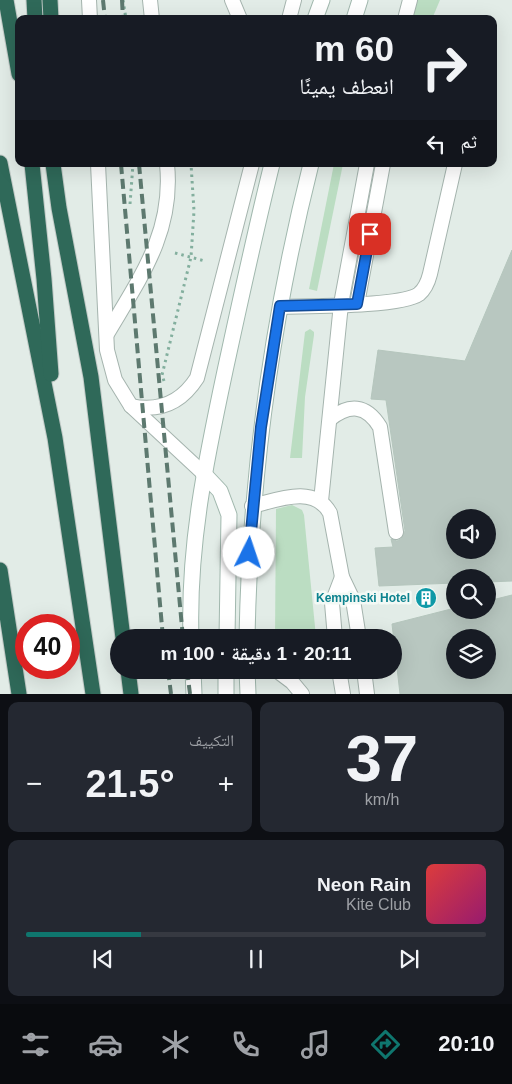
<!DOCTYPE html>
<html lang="ar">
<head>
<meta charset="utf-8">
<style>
  :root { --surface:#171b24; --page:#242831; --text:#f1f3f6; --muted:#9ea1a6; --line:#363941; --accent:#0f766e }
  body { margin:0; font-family:Helvetica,"Noto Naskh Arabic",sans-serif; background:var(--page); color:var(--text); direction:rtl; height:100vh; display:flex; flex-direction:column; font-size:19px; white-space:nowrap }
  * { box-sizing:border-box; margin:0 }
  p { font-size:16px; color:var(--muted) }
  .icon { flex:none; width:28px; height:28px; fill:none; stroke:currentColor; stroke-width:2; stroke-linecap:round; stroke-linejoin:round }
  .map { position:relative; height:694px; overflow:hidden; direction:ltr }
  .panel { display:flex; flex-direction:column; gap:8px; padding:8px; background:#0d0f14; flex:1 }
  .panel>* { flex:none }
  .top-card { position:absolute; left:15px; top:15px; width:482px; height:152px; border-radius:10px; box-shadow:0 5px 20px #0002; direction:rtl; background:#171b24; color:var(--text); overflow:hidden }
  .tools { position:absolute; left:446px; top:509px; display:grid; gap:10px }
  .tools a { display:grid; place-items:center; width:50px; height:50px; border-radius:50%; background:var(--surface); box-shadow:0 5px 20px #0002; font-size:25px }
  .speed { position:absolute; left:15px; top:614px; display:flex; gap:10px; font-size:25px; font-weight:700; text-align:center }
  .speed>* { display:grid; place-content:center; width:65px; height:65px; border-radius:50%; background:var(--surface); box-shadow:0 5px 20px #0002; line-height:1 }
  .speed .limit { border:8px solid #d22; background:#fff; color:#111 }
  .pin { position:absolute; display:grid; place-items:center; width:42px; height:42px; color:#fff; margin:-21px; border-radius:10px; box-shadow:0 2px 8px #0006 }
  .me { position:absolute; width:55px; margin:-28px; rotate:4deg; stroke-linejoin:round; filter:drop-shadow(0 0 4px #0008) }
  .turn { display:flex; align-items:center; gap:18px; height:105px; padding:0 20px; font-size:22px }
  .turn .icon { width:65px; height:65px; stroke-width:2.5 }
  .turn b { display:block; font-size:35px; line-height:42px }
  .then { display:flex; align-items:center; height:48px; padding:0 20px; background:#0003; gap:10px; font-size:19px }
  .big { font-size:38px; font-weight:800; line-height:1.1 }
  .panel .tile { flex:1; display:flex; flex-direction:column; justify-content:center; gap:8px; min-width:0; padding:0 18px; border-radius:10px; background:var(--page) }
  .panel .dial { align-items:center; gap:0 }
  .dial b { font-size:65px; line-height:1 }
  .song { display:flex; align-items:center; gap:15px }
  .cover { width:60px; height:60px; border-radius:8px; background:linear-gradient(135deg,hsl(0 70% 55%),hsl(320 70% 35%)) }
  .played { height:5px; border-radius:2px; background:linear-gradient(90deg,var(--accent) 25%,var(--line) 25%) }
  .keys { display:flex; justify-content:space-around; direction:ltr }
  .heat { display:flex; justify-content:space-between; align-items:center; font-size:28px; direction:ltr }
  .panel .tiles { flex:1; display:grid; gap:8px; grid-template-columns:1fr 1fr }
  .tile:last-child { grid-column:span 2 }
  .trip { position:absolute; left:110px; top:629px; width:292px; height:50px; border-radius:25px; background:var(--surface); box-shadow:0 5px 20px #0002; font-weight:800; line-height:50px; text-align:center; direction:rtl }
  .menu { display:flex; height:80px; justify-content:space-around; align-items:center; background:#090b0e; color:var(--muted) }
  .menu .icon { width:35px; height:35px }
  .menu .current { color:var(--accent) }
  .menu b { font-size:22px; color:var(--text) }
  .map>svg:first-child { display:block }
  .green { fill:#bbddc2 }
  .building { fill:#b8c7c0; stroke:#b5c6bd; fill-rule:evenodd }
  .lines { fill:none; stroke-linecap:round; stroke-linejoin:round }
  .lane-casing { stroke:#a5b4ae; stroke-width:16 }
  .secondary-casing { stroke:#a1b8ae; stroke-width:17 }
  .highway-casing { stroke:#c1c9c6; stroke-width:17 }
  .path { stroke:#83af9e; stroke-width:3; stroke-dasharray:2.5 4; stroke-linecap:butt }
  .lane { stroke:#fff; stroke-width:14 }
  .secondary { stroke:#fff; stroke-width:15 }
  .highway { stroke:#2f6959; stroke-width:15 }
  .rail { stroke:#5d796f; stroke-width:4; stroke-dasharray:10 5; stroke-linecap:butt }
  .route-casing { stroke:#114b97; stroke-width:12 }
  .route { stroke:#1a73e8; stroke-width:9 }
  .labels { text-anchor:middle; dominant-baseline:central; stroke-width:5; stroke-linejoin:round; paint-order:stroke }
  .culture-label { font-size:12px; font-weight:bold; fill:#0d838f; stroke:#f3f9f5; text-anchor:end }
</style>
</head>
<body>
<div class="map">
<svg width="512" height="694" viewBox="0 0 512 694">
  <rect width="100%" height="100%" fill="#e2ece7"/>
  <g class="green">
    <polygon points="417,0 440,0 432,19 410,19"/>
    <polygon points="334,164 343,164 317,291 309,289"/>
    <polygon points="310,329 314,332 314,335 305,397 302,458 290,458 305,332"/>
    <polygon points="292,505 302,510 304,515 316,637 275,637 276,509"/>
  </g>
  <g class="building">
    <path d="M512,250V581L488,582V578H455V583L379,586L375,548L393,547L391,539L397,541L401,539L405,531L386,400L371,399L378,350L465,361ZM455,518H488V550H455Z"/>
    <path d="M512,595V694H400L392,624L455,608V610H488V601ZM455,638H488V670H455Z"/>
  </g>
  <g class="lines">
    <g class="lane-casing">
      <g id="lane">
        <polyline points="89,0 90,19"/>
        <polyline points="150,0 152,19"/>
        <polyline points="232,0 240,19"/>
        <polyline points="289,19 294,0"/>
        <polyline points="405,19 410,0"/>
        <polyline points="98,164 107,350 115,380 131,406 203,473"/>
        <polyline points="357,304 383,164"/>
        <path d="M280,307C305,306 401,307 419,294C425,289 428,282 430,274L455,164"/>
        <path d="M107,334C140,278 174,232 167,164"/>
        <path d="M131,406C159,412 181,403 197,378L252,164"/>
        <path d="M330,419C349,404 366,404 380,427L396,532"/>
        <polyline points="321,501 341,304 367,164"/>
        <path d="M252,506C277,500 314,484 330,513L342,577L353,600L359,638"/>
        <polyline points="335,638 332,603 342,577"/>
        <polyline points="276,670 292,682 302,694"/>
        <polyline points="339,670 343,694"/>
        <polyline points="364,670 367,694"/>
      </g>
    </g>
    <g class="secondary-casing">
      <g id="secondary">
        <polyline points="315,19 322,0"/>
        <polyline points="354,19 360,0"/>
        <polyline points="203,473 220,491 229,515 227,638"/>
        <path d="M191,638C188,545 206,460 225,371C240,302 255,232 272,164"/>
        <path d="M247,638C250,477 272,319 311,164"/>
        <polyline points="193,670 194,694"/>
        <polyline points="226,670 226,694"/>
        <polyline points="247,670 248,694"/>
      </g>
    </g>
    <g class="highway-casing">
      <g id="highway">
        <polyline points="6,0 19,74"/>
        <polyline points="34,0 35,19"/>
        <polyline points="50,0 51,19"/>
        <polyline points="0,163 55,438 93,694"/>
        <polyline points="32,164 44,279 51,374"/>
        <polyline points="53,164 59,208 91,377 123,638"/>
        <polyline points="0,570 19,694"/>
        <polyline points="128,670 131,694"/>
      </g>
    </g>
    <g class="path">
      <polyline points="123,0 126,19"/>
      <polyline points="130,204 133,164"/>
      <polyline points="175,253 205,261"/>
      <polyline points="164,381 162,375 191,257 194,211 191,164"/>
    </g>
    <use href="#lane" class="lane"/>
    <use href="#secondary" class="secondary"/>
    <use href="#highway" class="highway"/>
    <g class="rail">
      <polyline points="103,0 105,19"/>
      <polyline points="122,0 123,19"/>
      <polyline points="121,164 163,638"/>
      <polyline points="139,164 183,638"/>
      <polyline points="168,670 171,694"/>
      <polyline points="187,670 190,694"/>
    </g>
  </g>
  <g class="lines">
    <g class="route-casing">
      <polyline id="route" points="249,553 261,427 280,306 357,304 370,234"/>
    </g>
    <use href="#route" class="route"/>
  </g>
  <defs>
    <g id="building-disc" transform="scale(1.125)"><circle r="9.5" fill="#0f9aa8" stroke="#f3f9f5"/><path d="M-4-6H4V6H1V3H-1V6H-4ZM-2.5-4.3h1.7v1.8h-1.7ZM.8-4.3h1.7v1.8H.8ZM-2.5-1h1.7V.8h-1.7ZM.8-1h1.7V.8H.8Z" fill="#fff"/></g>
  </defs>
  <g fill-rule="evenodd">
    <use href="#building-disc" x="426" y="598"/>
  </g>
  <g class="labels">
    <g class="culture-label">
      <text x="410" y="598">Kempinski Hotel</text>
    </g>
  </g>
</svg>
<div class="tools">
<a><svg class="icon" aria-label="sound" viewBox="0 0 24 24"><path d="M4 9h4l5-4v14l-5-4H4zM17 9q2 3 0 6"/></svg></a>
<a><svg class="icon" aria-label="search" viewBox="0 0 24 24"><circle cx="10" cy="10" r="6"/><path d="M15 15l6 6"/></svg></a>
<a><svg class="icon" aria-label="layers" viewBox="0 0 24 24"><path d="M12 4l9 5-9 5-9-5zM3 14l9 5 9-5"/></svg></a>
</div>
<div class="speed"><div class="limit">40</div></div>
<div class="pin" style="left:370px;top:234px;background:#d93025"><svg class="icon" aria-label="arrive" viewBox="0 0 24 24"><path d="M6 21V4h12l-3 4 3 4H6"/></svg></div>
<svg class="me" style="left:249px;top:553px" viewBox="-20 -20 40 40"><circle r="19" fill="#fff"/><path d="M0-13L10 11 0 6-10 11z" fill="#1a73e8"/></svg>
<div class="trip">20:11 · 1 دقيقة · 100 m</div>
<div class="top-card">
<div class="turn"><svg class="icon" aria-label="right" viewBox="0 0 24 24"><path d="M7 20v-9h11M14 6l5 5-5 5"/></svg><div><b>60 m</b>انعطف يمينًا</div></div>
<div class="then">ثم<svg class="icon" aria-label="left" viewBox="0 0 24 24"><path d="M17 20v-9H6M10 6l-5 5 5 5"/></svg></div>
</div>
</div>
<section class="panel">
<div class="tiles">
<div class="tile dial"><b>37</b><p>km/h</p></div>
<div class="tile"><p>التكييف</p>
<div class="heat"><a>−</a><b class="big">21.5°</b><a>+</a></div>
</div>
<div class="tile">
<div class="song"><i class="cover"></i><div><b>Neon Rain</b><p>Kite Club</p></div></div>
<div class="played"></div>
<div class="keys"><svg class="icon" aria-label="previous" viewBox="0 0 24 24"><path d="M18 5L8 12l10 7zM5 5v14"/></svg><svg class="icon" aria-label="pause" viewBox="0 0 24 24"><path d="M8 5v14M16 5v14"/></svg><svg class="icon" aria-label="next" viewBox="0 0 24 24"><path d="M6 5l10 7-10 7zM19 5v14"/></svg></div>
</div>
</div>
</section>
<nav class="menu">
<b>20:10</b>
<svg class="icon current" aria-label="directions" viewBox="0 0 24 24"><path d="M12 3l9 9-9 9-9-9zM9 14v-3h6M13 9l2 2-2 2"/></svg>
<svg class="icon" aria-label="music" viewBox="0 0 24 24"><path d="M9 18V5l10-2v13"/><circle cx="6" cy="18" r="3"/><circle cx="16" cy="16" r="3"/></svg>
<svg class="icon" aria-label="phone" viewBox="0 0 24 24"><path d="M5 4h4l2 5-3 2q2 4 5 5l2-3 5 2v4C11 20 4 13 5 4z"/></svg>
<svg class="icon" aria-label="climate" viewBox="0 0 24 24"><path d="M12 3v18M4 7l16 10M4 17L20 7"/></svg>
<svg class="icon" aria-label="car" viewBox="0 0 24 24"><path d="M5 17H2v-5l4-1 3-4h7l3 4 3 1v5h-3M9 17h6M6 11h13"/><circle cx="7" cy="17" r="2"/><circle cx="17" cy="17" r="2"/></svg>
<svg class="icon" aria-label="filters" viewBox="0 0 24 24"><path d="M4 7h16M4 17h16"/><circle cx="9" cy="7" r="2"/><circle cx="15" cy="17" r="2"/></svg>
</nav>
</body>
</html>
